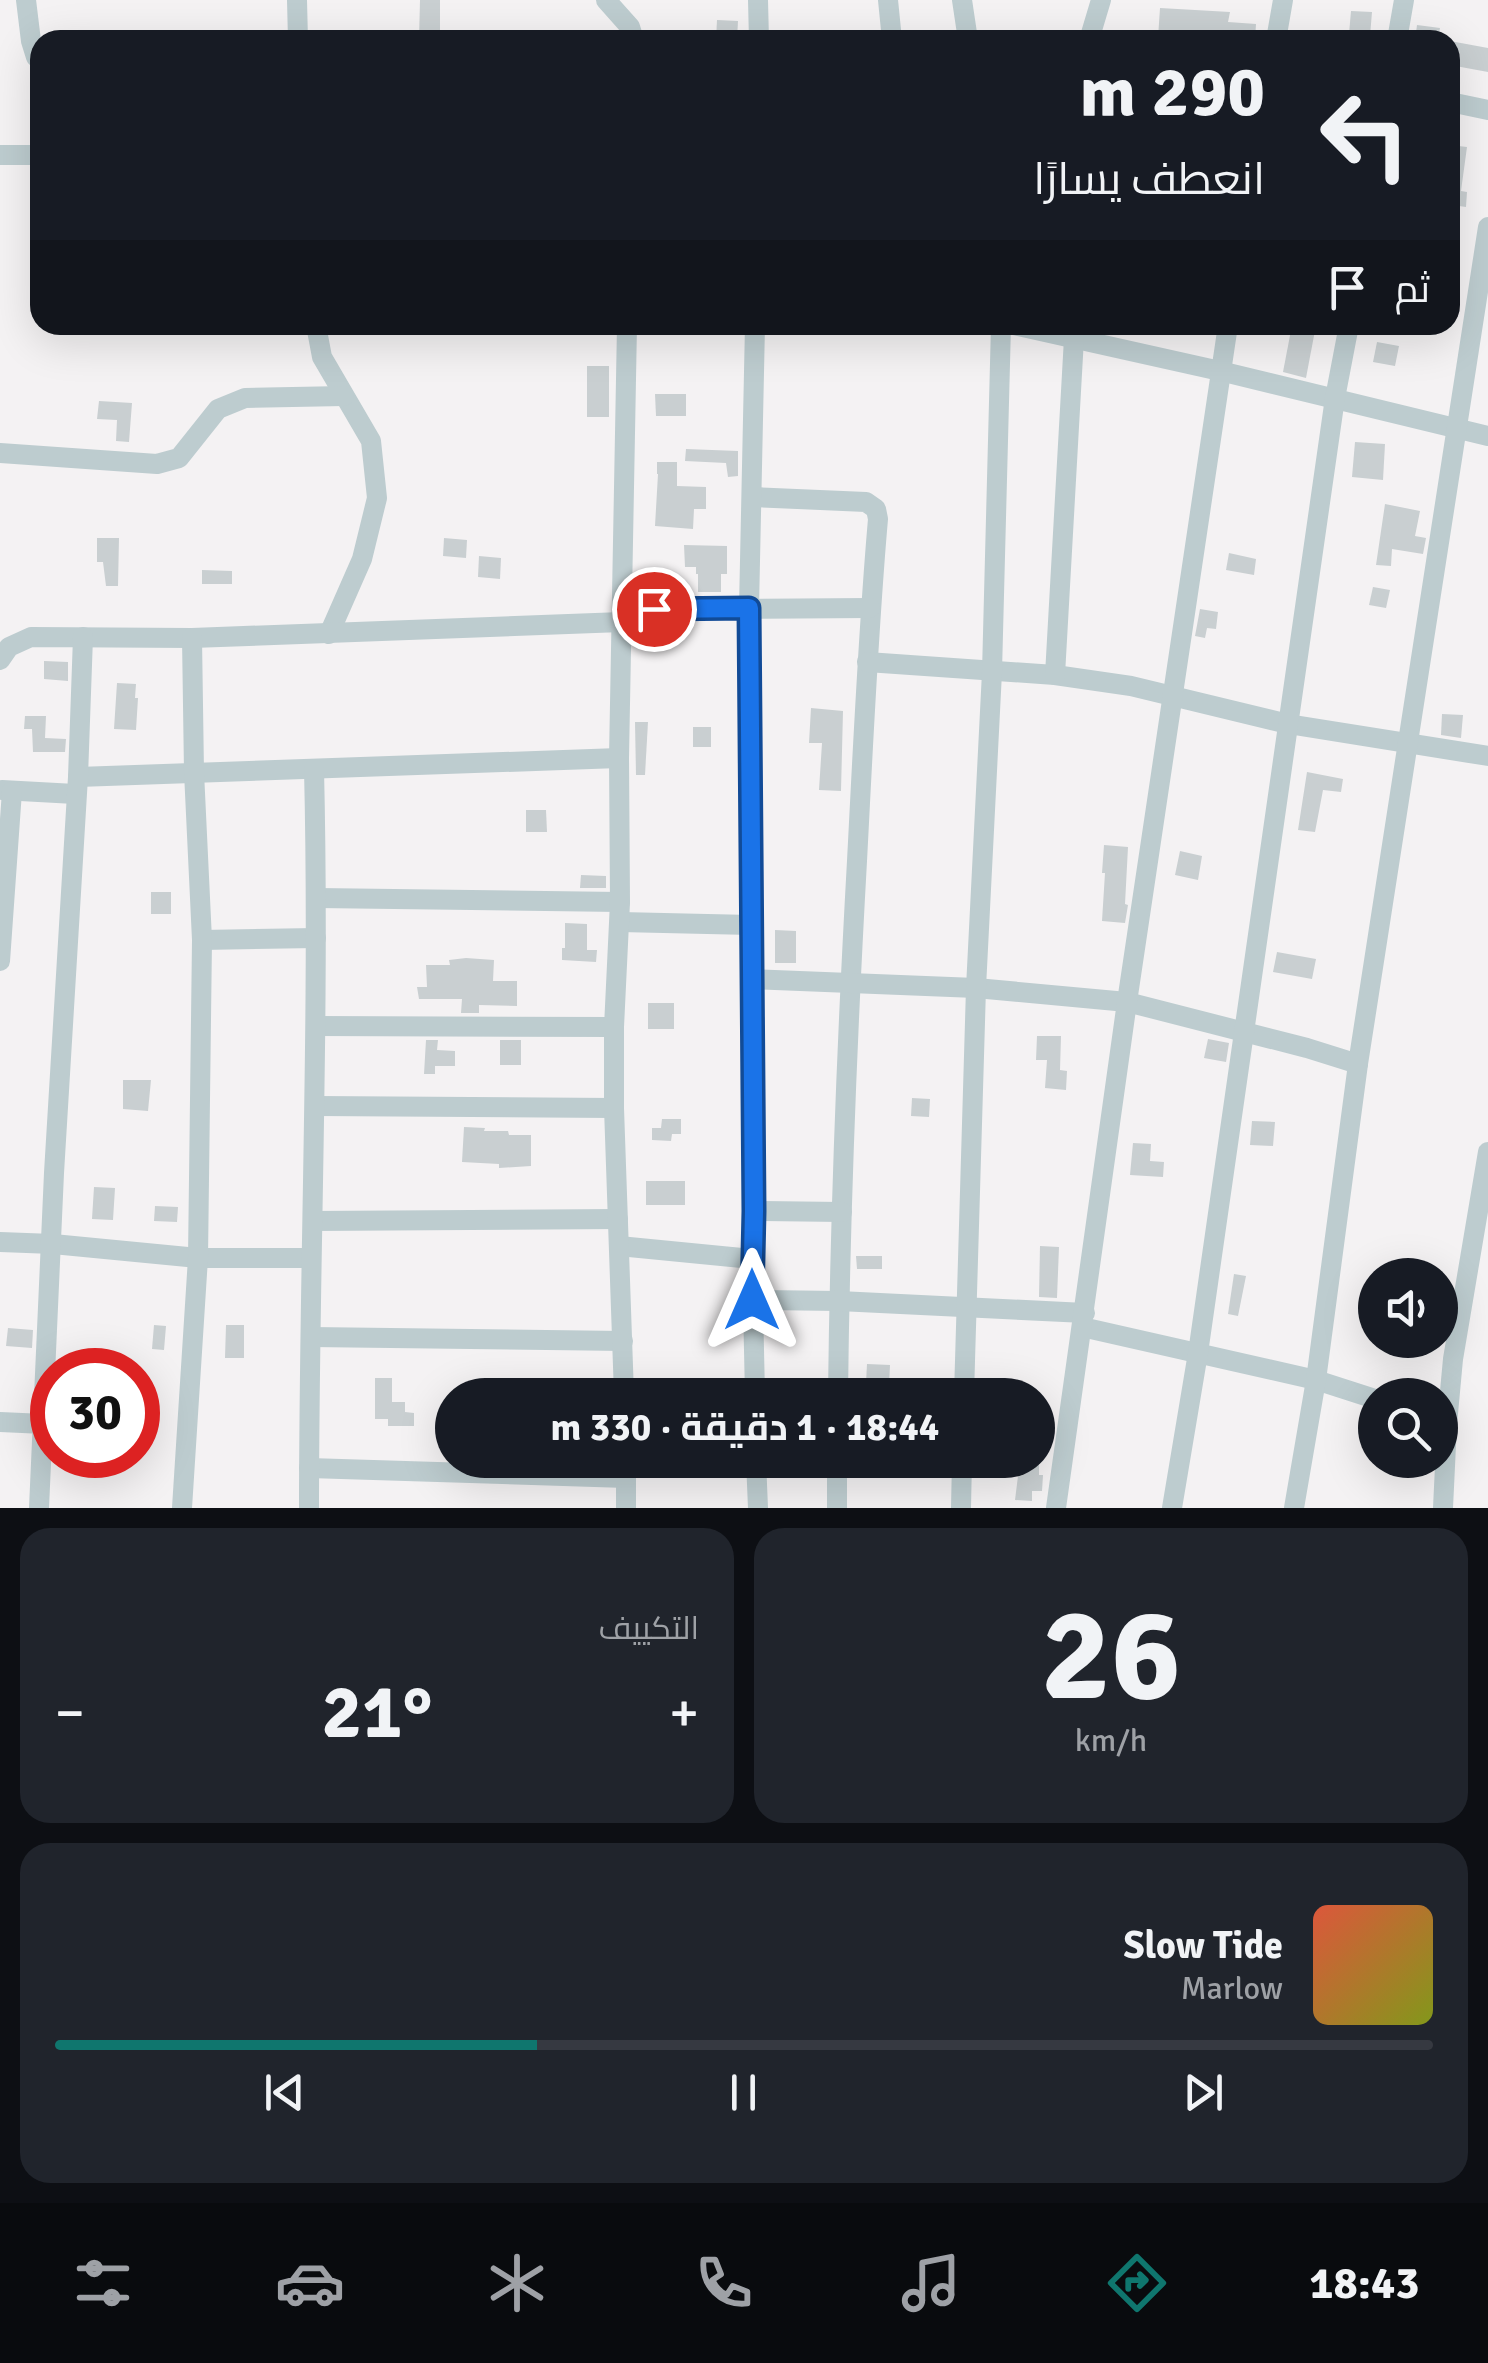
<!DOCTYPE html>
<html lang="ar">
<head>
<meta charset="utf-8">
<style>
  :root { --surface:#171b24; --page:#20242c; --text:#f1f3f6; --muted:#9ea1a6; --line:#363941; --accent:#0f766e }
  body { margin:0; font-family:Signika,Cairo,sans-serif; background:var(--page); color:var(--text); direction:rtl; height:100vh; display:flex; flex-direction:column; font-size:38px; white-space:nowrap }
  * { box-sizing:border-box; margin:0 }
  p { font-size:32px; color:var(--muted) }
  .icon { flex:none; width:55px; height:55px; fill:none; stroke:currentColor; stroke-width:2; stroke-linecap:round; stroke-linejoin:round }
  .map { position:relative; height:1508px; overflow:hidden; direction:ltr }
  .side { display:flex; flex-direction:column; gap:20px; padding:20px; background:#0d0f14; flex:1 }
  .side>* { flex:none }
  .guide { position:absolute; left:30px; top:30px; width:1430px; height:305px; border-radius:30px; box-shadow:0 10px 40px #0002; direction:rtl; background:#171b24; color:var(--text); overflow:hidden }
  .fabs { position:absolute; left:1358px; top:1258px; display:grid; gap:20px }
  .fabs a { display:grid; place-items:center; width:100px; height:100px; border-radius:50%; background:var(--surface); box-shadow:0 10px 40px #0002; font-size:50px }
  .speed { position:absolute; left:30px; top:1348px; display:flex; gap:20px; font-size:50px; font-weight:700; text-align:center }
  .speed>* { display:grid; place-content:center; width:130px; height:130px; border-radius:50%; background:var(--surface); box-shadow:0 10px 40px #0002; line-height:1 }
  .speed .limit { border:15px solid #d22; background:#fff; color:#111 }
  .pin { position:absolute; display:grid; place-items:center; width:85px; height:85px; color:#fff; margin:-42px; border:5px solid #fff; border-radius:50%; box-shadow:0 2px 10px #0007 }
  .me { position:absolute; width:110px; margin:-55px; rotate:0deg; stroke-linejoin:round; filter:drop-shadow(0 0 8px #0008) }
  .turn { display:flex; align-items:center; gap:35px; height:210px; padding:0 30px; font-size:45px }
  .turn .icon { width:130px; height:130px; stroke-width:2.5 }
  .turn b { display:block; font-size:70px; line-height:85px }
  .then { display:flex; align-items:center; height:95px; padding:0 30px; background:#0003; gap:20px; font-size:38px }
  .big { font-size:75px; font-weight:700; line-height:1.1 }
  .side .card { flex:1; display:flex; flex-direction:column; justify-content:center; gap:15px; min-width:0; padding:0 35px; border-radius:30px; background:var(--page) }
  .side .dial { align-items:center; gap:0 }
  .dial b { font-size:130px; line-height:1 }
  .song { display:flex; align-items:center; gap:30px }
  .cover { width:120px; height:120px; border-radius:15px; background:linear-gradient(135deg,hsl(10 70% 55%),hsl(70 70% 35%)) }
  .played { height:10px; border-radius:5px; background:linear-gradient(90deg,var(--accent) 35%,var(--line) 35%) }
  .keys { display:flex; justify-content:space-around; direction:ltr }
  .heat { display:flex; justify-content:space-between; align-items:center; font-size:55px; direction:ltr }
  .side .tiles { flex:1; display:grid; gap:20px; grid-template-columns:1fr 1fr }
  .card:last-child { grid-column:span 2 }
  .trip { position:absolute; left:435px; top:1378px; width:620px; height:100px; border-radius:50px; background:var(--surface); box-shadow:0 10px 40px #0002; font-weight:700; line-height:100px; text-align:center; direction:rtl }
  .dock { display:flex; height:160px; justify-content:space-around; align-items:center; background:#090b0e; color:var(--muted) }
  .dock .icon { width:70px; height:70px }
  .dock .selected { color:var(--accent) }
  .dock b { font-size:45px; color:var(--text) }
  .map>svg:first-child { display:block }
  .building { fill:#c9cfd1 }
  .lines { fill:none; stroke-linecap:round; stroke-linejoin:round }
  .minor { stroke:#bdcccf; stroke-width:20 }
  .route-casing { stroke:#114b97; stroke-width:25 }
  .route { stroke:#1a73e8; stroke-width:18 }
</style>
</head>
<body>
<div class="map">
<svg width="1488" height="1508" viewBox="0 0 1488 1508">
  <rect width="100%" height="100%" fill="#f4f2f3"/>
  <g class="building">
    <polygon points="420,0 440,0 440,40 419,40"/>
    <polygon points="1160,8 1230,12 1228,22 1256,24 1255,40 1158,38"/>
    <polygon points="1351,11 1372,12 1370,36 1349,34"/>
    <polygon points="717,20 738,21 737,40 716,40"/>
    <polygon points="1417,25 1440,28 1438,40 1415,40"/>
    <polygon points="1450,41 1488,48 1488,72 1450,65"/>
    <polygon points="1450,145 1467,147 1461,191 1467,192 1466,207 1459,206 1458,216 1450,215"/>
    <polygon points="1292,325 1316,325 1306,378 1283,372"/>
    <polygon points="1377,342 1399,346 1395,366 1373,362"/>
    <rect x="587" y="366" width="22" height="51"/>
    <polygon points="655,394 686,394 686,416 656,416"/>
    <polygon points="99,401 132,403 129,442 116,441 117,420 97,419"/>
    <polygon points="1355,442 1385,444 1383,480 1352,477"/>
    <polygon points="686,449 738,451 738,476 728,477 726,463 685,461"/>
    <polygon points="657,462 677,462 677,486 706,487 706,509 694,509 693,529 655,526 658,474 657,474"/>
    <polygon points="1385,504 1420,511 1415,536 1426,538 1423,554 1392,549 1391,566 1376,565"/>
    <polygon points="97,538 119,538 118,586 106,586 103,562 97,562"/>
    <polygon points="444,538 467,540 466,558 443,556"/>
    <polygon points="684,545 727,546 727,574 721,574 721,592 698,592 698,574 696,574 696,567 685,567"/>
    <polygon points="1229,553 1256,559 1254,575 1226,570"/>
    <polygon points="479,556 501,558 500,579 478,577"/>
    <polygon points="202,570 232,571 232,584 202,584"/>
    <polygon points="1373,587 1390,590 1386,608 1369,605"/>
    <polygon points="1200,609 1218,612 1216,629 1207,628 1205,638 1195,636"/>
    <polygon points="44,661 68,662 68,681 44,679"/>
    <polygon points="117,683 136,684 135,698 138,698 136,730 114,729"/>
    <polygon points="811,708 843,711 841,791 819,790 822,743 809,743"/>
    <polygon points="1442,714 1463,715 1461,738 1441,735"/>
    <polygon points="25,716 46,716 45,738 66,739 65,752 33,752 32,729 24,729"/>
    <polygon points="635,722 648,722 645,775 636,775"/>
    <rect x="693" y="727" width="18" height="20"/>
    <polygon points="1307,772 1343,779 1341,792 1323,790 1315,832 1298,830"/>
    <polygon points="526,810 546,810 547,832 526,832"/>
    <polygon points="1104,845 1128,847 1125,904 1128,905 1125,923 1102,921 1105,873 1102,873"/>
    <polygon points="1180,851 1202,856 1198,880 1175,875"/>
    <polygon points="581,875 606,876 606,888 580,888"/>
    <rect x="151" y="892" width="20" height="22"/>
    <polygon points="565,923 587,924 587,950 597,950 596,962 562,960 562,948 565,948"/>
    <polygon points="775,930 796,931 796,963 775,963"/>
    <polygon points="1277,952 1316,959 1312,979 1273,972"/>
    <polygon points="466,958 494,960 493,981 517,981 517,1006 479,1005 479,1013 461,1013 462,999 419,999 417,987 427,987 426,965 450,965 449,960"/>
    <rect x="648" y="1003" width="26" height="26"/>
    <polygon points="1037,1036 1061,1036 1060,1070 1067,1071 1066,1090 1045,1088 1047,1060 1036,1060"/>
    <polygon points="1208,1039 1229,1043 1226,1062 1204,1058"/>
    <polygon points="426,1040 438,1040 437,1050 455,1051 455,1066 435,1066 435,1074 424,1074"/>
    <rect x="500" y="1040" width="21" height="25"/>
    <polygon points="123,1080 151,1080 148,1111 123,1109"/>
    <polygon points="912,1098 930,1099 929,1117 911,1116"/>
    <polygon points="662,1119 681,1119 681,1134 672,1134 671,1141 652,1140 652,1128 661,1128"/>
    <polygon points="1252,1121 1275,1122 1273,1146 1250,1145"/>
    <polygon points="464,1127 485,1128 484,1131 508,1131 509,1135 531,1135 531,1166 499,1168 499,1164 462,1162"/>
    <polygon points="1133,1143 1151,1144 1150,1161 1164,1162 1163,1177 1130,1175"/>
    <rect x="646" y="1181" width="39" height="24"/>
    <polygon points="94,1187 115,1188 113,1220 92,1219"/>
    <polygon points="155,1206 178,1207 177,1222 154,1221"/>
    <polygon points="1040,1246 1059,1247 1057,1298 1039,1297"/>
    <polygon points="856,1256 882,1256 882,1269 857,1269"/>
    <polygon points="1234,1274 1246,1276 1238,1316 1228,1314"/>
    <polygon points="154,1325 166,1326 164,1350 152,1349"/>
    <polygon points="226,1325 244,1325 244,1358 225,1358"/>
    <polygon points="8,1328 33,1330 32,1348 6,1346"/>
    <polygon points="867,1364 890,1365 889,1385 866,1383"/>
    <polygon points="375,1378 392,1378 392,1402 405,1402 405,1412 414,1413 414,1426 388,1426 388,1419 375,1419"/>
    <polygon points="1020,1460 1039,1460 1039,1475 1043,1475 1042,1491 1032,1491 1032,1501 1015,1500"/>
  </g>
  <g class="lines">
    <g class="minor">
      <polyline points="26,0 31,41 36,57 40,60"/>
      <polyline points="297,0 298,40"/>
      <polyline points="606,0 630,27 634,40"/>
      <polyline points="758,0 759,40"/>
      <polyline points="888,0 892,40"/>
      <polyline points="962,0 968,40"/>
      <polyline points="1089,40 1101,0"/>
      <polyline points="1276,40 1283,0"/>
      <polyline points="1397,40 1404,0"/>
      <polyline points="1450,102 1488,110"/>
      <polyline points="0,155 40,155"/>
      <polyline points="316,325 322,357 371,441 377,498 362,559 329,634"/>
      <polyline points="1014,325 1220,371 1488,436"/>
      <polyline points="0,453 157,464 179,458 218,409 245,398 344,396"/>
      <path d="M752,497L866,502L876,509L878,519C868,633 863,747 857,861C847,1039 840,1217 838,1395"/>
      <polyline points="622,610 870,608"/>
      <polyline points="0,660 9,647 31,637 192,638 622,622"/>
      <polyline points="867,662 1055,675 1131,686 1288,724 1488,756"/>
      <polyline points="1055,675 1074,338"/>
      <polyline points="78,777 619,758"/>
      <polyline points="2,790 75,794"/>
      <polyline points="317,898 620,902"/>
      <polyline points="620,922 751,925"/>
      <polyline points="202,940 316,938"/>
      <polyline points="0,961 12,791"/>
      <polyline points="752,979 976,988 1127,1002 1307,1048 1358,1064"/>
      <polyline points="316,1026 614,1027"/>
      <polyline points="316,1106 614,1108"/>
      <polyline points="754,1211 842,1212"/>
      <polyline points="313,1221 618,1219"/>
      <polyline points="0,1242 53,1244 198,1258 311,1258"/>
      <polyline points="619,1246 752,1259"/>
      <polyline points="752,1300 839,1301 1085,1313"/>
      <polyline points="1082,1327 1316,1380 1375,1399"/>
      <polyline points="311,1337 623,1341"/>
      <polyline points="624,1395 614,1108 614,1027 620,902 619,758 627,325"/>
      <polyline points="755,1395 752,1259 754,1211 749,608 755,325"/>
      <polyline points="964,1395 976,988 992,672 1001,325"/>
      <polyline points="0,1422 44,1424"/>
      <polyline points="626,1460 626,1508"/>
      <polyline points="756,1460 758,1508"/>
      <polyline points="309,1468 626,1478"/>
      <polyline points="39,1508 54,1173 78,777 83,637"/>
      <polyline points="182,1508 198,1258 202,940 194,772 192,638"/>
      <path d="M309,1508C309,1261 320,1015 314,769"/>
      <polyline points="837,1508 837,1460"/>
      <polyline points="961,1508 962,1460"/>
      <polyline points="1056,1508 1127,1002 1228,325"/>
      <polyline points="1172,1508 1198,1353 1335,398 1349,325"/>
      <polyline points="1294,1508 1316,1380 1358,1064 1488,227"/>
      <polyline points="1443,1508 1447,1424 1453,1359 1488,1152"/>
    </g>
  </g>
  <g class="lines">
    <g class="route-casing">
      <polyline id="route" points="654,609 749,608 754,1211 752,1300"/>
    </g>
    <use href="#route" class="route"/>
  </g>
</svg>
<div class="fabs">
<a><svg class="icon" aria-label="sound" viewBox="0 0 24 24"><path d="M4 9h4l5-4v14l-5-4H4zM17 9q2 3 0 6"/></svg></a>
<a><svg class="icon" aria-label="search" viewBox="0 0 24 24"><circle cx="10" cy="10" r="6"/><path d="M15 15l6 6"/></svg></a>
</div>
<div class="speed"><div class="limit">30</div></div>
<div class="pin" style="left:654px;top:609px;background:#d93025"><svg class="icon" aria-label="arrive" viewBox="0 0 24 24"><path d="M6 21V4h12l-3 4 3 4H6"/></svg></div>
<svg class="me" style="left:752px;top:1300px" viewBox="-20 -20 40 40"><path d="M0-17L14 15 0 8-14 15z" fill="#1a73e8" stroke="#fff" stroke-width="4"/></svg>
<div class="trip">18:44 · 1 دقيقة · 330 m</div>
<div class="guide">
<div class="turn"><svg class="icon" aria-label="left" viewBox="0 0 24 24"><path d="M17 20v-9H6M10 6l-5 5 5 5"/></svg><div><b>290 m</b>انعطف يسارًا</div></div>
<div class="then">ثم<svg class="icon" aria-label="arrive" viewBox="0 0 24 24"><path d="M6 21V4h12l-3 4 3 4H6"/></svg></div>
</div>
</div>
<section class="side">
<div class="tiles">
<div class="card dial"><b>26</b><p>km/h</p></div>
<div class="card"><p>التكييف</p>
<div class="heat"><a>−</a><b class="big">21°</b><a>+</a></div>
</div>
<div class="card">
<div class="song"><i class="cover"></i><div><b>Slow Tide</b><p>Marlow</p></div></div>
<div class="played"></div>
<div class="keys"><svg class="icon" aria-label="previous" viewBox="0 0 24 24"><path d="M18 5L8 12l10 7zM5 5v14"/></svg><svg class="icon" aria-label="pause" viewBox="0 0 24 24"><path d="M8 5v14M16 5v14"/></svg><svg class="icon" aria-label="next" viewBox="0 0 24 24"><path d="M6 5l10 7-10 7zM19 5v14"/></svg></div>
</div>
</div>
</section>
<nav class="dock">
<b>18:43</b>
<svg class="icon selected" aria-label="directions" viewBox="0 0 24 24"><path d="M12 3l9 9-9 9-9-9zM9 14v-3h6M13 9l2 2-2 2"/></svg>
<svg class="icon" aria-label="music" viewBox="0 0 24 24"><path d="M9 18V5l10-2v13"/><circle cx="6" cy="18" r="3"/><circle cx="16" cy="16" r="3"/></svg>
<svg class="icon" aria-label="phone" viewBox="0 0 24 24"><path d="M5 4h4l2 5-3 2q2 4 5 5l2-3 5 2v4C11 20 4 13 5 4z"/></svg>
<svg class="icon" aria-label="climate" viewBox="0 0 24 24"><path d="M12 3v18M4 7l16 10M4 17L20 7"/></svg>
<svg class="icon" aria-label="car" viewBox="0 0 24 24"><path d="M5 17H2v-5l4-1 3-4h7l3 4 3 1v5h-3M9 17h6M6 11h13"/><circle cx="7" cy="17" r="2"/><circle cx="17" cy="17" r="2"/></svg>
<svg class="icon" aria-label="filters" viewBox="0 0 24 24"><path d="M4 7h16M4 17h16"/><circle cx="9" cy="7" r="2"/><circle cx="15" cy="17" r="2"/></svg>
</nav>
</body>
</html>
